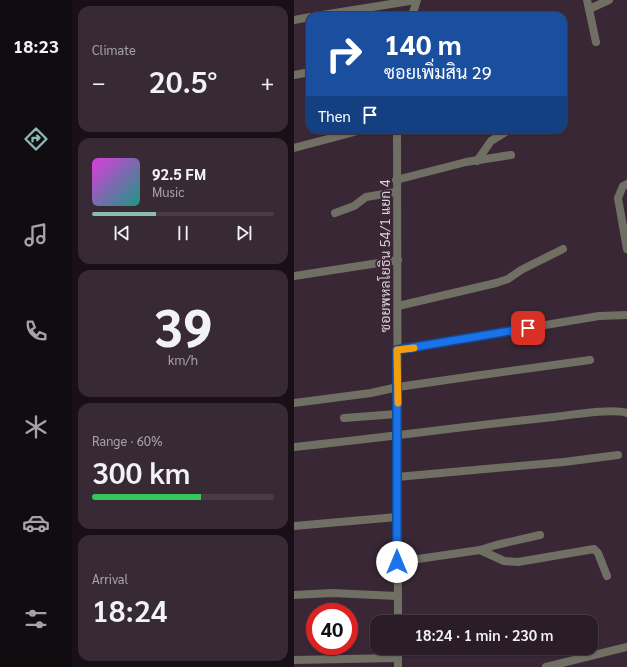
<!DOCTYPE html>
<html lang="en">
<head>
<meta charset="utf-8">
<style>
  :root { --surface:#2b1d28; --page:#372a34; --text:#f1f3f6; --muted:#a6a2a8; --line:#473b45; --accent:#8bbbb9 }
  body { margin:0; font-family:Georgia,Sarabun,serif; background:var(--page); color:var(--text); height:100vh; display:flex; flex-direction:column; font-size:15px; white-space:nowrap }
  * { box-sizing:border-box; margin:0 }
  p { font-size:13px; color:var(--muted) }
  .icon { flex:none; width:22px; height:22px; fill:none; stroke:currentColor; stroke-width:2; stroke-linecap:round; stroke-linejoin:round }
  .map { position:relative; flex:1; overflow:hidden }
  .details { display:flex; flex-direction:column; gap:6px; padding:6px; background:#181016; width:222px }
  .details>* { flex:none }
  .guide { position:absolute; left:12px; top:12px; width:261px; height:122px; border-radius:12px; box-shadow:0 1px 3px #0004,0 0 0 1px var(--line); background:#1a4fa0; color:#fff; overflow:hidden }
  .speed { position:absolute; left:12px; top:603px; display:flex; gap:8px; font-size:20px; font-weight:700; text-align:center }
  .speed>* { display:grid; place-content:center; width:52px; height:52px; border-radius:50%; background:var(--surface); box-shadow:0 1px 3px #0004,0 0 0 1px var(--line); line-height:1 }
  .speed .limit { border:6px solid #d22; background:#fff; color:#111 }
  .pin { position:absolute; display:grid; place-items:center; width:34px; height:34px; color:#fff; margin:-17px; border-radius:8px; box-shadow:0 2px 6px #0006 }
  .me { position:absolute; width:44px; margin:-22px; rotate:0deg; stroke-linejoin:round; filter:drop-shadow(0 0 3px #0008) }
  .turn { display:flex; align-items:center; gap:14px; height:84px; padding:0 12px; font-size:18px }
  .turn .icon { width:52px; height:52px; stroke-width:2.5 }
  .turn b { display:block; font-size:28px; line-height:34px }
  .then { display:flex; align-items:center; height:38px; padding:0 12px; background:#0003; gap:8px; font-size:15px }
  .big { font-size:30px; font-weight:600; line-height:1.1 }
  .details .tile { flex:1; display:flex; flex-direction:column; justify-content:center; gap:6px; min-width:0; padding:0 14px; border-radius:12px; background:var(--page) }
  .details .dial { align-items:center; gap:0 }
  .dial b { font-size:52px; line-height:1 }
  .song { display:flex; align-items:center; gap:12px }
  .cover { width:48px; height:48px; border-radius:6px; background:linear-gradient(135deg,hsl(300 70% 55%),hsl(170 70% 35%)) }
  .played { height:4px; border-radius:2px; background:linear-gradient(90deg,var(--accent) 35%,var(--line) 35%) }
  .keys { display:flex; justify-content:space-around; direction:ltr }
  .heat { display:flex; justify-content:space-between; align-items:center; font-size:22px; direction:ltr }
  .charge { height:6px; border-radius:3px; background:linear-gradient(90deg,#34c759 60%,var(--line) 0) }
  .trip { position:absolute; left:76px; top:615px; width:228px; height:40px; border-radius:12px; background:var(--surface); box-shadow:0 1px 3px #0004,0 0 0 1px var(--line); font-weight:600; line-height:40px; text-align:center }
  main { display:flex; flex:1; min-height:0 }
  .tab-bar { display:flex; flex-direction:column; width:72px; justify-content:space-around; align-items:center; background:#110c10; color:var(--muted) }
  .tab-bar .icon { width:28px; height:28px }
  .tab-bar .active { color:var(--accent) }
  .tab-bar b { font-size:18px; color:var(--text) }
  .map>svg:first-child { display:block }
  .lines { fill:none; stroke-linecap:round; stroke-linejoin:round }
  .minor { stroke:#6f6f64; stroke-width:8 }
  .tertiary { stroke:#6f6f64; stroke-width:8 }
  .route-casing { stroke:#114b97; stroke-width:10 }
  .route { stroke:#1a73e8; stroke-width:7 }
  .slow { stroke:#f59e0b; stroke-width:7 }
  .labels { text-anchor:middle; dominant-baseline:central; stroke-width:4; stroke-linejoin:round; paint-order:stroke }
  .street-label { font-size:14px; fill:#dbcfd9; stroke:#392736 }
</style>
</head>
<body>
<main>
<nav class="tab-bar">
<b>18:23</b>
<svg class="icon active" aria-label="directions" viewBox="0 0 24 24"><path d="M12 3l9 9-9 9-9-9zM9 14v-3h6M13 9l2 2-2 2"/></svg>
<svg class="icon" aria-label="music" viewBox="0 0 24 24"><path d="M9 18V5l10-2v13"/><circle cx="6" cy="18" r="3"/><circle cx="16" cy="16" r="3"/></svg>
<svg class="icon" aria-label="phone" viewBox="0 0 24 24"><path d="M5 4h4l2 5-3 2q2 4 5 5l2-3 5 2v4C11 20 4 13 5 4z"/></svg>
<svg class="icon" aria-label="climate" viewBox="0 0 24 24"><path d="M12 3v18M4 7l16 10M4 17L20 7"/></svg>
<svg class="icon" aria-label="car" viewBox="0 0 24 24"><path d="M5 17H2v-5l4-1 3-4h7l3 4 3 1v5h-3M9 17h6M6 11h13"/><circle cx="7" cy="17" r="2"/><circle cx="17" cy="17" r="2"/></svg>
<svg class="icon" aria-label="filters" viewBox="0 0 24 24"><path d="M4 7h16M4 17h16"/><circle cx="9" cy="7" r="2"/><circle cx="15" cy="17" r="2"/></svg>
</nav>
<section class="details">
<div class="tile"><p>Climate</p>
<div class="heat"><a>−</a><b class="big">20.5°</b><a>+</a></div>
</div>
<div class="tile">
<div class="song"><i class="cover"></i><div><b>92.5 FM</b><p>Music</p></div></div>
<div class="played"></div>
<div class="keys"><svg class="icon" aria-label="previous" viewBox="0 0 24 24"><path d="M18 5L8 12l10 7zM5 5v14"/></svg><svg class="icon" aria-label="pause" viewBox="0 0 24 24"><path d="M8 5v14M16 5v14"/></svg><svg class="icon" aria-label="next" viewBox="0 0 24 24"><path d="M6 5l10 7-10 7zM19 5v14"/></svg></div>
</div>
<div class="tile dial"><b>39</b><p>km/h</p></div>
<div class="tile"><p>Range · 60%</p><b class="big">300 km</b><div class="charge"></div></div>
<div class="tile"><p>Arrival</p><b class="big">18:24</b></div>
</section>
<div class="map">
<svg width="333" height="667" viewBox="0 0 333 667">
  <rect width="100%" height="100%" fill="#392736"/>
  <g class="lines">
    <g class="minor">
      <polyline points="293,0 302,42"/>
      <polyline points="295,9 315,0"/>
      <polyline points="22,16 122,0"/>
      <polyline points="0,20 16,17"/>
      <polyline points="0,75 16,72"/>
      <polyline points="0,148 68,130"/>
      <polyline points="183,161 197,141 215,130"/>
      <polyline points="102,180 172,162 217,155"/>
      <polyline points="333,184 329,186 324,198 333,249"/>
      <polyline points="41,213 60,206 72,197 102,192"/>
      <polyline points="0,276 104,260"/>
      <polyline points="104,306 202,283 214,279 227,270 269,249"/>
      <polyline points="103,350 305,316 333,315"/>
      <polyline points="0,403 77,393 104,387 180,376 296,360"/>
      <polyline points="50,418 103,414"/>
      <path d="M0,447C87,438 173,426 260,417C277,415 319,408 333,413"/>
      <polyline points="103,477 270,462 324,455"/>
      <polyline points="0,526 103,517"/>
      <polyline points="186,550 210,561 224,562 300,549 304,553 313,576"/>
      <polyline points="103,562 186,550 202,545 246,535"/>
      <polyline points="0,595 38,593 103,596"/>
      <polyline points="0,660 104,658"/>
      <polyline points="252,667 333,647"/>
    </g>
    <g class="tertiary">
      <polyline points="118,16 123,0"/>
      <polyline points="103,130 104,622"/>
      <polyline points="104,648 104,667"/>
    </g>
  </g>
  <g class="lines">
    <g class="route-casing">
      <polyline id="route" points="103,562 103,350 234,328"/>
    </g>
    <use href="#route" class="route"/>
    <polyline class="slow" points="104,403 103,350 120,348"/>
  </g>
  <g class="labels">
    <g class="street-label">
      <text transform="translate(90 256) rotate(-90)">ซอยพหลโยธิน 54/1 แยก 4</text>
    </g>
  </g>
</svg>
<div class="speed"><div class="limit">40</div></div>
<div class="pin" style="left:234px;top:328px;background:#d93025"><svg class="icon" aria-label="arrive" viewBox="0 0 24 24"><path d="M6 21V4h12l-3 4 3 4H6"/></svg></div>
<svg class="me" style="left:103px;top:562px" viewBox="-20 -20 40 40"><circle r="19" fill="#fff"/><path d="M0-13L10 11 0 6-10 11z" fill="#1a73e8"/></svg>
<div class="trip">18:24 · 1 min · 230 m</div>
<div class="guide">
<div class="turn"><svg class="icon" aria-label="right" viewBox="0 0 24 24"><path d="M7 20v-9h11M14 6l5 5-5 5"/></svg><div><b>140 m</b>ซอยเพิ่มสิน 29</div></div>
<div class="then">Then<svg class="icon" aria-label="arrive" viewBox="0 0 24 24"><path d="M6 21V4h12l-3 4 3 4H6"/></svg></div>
</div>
</div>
</main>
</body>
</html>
